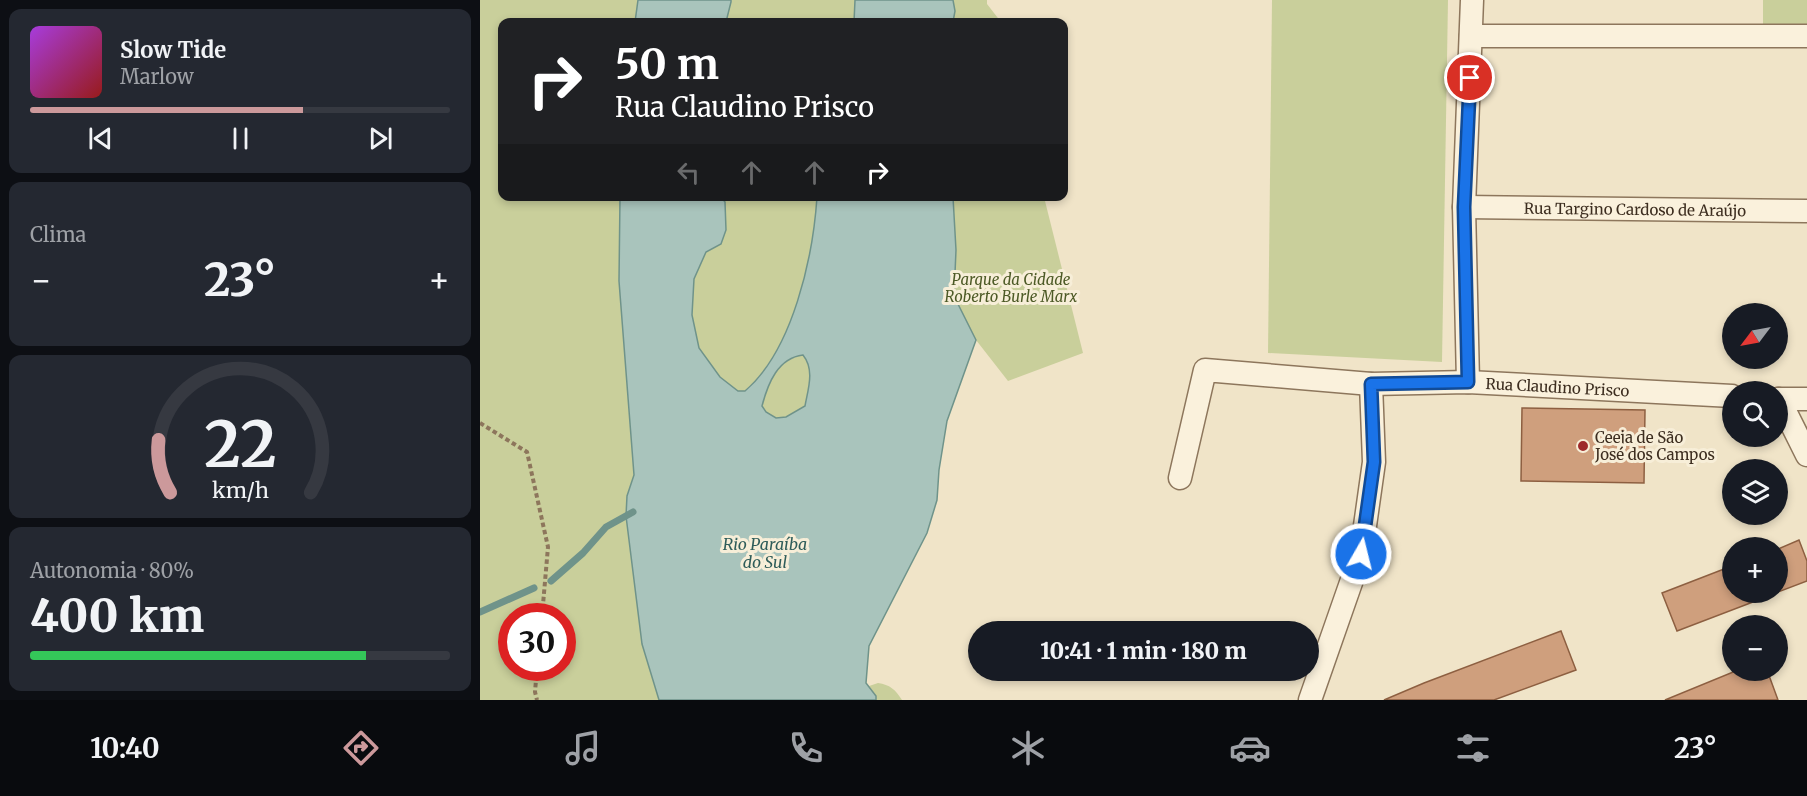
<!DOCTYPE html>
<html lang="pt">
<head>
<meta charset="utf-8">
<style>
  :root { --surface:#171b24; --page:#242831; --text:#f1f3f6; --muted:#9ea1a6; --line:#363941; --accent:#cc999b }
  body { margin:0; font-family:Merriweather,serif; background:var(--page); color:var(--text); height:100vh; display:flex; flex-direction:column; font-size:22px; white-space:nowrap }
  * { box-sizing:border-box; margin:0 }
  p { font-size:20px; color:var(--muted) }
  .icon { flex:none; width:33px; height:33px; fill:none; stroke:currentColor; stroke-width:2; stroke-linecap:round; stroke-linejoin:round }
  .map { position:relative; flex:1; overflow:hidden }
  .drawer { display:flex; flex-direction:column; gap:9px; padding:9px; background:#0d0f14; width:480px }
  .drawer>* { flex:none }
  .guide { position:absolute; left:18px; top:18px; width:570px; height:183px; border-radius:12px; box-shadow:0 3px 9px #0003; background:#202124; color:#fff; overflow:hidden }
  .needle { width:39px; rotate:238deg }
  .controls { position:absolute; left:1242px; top:303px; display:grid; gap:12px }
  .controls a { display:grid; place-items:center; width:66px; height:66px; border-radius:50%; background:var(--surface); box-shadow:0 3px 9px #0003; font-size:30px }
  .speed { position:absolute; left:18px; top:603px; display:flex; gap:12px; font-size:30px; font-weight:700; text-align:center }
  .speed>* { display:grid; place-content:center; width:78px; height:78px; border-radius:50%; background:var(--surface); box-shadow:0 3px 9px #0003; line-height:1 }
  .speed .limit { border:9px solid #d22; background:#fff; color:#111 }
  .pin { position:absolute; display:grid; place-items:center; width:51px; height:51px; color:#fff; margin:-26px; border:3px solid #fff; border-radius:50%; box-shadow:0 2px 6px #0007 }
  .me { position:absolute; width:66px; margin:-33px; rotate:8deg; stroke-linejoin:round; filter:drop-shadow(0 0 4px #0008) }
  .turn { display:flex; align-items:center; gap:21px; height:126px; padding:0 18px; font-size:27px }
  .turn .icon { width:78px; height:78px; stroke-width:2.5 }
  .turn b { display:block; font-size:42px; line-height:51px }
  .lanes { display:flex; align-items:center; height:57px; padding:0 18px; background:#0003; justify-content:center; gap:30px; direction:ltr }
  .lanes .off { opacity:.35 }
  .big { font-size:45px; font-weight:800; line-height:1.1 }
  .drawer .tile { flex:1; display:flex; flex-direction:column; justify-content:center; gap:9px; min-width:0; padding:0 21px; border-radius:12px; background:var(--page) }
  .drawer .dial { align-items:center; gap:0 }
  .dial svg { height:156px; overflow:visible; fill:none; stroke:var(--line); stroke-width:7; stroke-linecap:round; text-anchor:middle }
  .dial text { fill:var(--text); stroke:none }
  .song { display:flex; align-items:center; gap:18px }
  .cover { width:72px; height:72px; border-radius:9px; background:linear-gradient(135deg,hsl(280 70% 55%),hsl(0 70% 35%)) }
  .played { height:6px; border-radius:3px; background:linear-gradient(90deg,var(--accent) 65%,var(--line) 65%) }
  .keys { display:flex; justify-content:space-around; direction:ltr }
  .heat { display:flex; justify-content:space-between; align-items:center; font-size:33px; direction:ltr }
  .charge { height:9px; border-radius:4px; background:linear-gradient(90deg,#34c759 80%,var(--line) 0) }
  .trip { position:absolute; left:488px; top:621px; width:351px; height:60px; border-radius:30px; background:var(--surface); box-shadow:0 3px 9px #0003; font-weight:800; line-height:60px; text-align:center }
  .dock { display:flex; height:96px; justify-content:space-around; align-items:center; background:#090b0e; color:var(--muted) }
  .dock .icon { width:42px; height:42px }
  .dock .current { color:var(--accent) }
  .dock b { font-size:27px; color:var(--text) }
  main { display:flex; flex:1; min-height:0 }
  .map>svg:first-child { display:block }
  .green { fill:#c9cf9b; fill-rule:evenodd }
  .water { fill:#a9c4bc; stroke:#6f938a; stroke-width:1.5; fill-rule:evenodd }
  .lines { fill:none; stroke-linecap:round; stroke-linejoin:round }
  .stream { stroke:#6f938a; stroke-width:7 }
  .building { fill:#cf9f7d; stroke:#8d5f41; stroke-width:1.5 }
  .minor-casing { stroke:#8d765c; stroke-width:25 }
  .path { stroke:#8d765c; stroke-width:4; stroke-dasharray:4.5 3; stroke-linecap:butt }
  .minor { stroke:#faf1dc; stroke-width:22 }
  .route-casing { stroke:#114b97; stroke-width:15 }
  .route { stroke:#1a73e8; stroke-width:10 }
  .poi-dot { fill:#9e2a2b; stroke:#f7eed8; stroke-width:2 }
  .labels { text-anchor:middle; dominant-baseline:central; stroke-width:6; stroke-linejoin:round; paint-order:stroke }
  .street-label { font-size:15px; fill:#3d2e20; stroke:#f7eed8 }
  .park-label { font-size:15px; font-style:italic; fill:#4d5a26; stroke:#f7eed8 }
  .poi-label { font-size:15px; fill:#3d2e20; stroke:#f7eed8; text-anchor:start }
  .water-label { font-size:16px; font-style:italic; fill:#2f5d5a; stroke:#f7eed8 }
</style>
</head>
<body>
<main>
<section class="drawer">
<div class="tile">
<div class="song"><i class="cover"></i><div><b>Slow Tide</b><p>Marlow</p></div></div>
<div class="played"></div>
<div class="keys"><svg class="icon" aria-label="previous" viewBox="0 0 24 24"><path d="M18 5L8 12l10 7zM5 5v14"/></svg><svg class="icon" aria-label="pause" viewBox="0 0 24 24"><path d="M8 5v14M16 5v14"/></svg><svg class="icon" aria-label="next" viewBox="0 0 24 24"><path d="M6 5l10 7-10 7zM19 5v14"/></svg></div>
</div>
<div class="tile"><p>Clima</p>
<div class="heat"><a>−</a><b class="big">23°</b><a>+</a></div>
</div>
<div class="tile dial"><svg viewBox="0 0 100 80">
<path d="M14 69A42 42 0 1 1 86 69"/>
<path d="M14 69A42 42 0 0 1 8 42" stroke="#cc999b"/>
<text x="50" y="56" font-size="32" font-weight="700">22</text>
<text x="50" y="72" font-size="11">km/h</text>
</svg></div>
<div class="tile"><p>Autonomia · 80%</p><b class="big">400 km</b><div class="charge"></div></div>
</section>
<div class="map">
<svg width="1327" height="700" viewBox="0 0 1327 700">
  <rect width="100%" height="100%" fill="#f0e4c8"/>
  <g class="green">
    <path d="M0,0H158L155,22H22V196L140,197L139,281L154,475L147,496L146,516L162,644L179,700H0ZM32,616H82V668H32Z"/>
    <polygon points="251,0 375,0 374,22 246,22"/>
    <polygon points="473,0 507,0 507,4 521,22 473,22 475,11"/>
    <polygon points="792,0 968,0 962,362 788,353"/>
    <polygon points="1283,0 1327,0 1327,25 1283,24"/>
    <path d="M241,197H337C333,260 314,347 265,391H258L240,377L218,348L212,315L214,279L226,252L241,244C245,231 250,207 241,197Z"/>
    <polygon points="473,197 564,197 603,353 528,381 496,340 474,296 476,250"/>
    <path d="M323,355C335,370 328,388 325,406L306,417L296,418L286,412L282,406C288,383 298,359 323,355Z"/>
    <path d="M398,683C410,685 415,689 422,700H396V696L389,686Z"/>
  </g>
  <g class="water">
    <polygon points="158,0 251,0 251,2 246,22 155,22"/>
    <polygon points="375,0 473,0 475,11 473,22 374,22"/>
    <path d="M140,197H241L245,202L246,230L241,244L226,252L214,279L212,315L219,348L240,377L258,391H265C313,350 333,257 337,197H473L476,250L474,296L496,340L467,421L459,470L457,500L447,533L389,646L386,683L396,696V700H179L162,644L146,516L147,496L154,475L139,281ZM323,355C335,370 328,389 325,406L306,417L296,418L286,412L282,406C288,383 298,358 323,355Z"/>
  </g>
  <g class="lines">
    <g class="stream">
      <polyline points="71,581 103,553 126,527 153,512"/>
      <polyline points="0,612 54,588"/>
    </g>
  </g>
  <g class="building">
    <polygon points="1042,408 1165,410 1164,483 1041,481"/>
    <polygon points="1319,540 1327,561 1327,581 1298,592 1298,549"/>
    <polygon points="1244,569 1252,592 1294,592 1294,594 1197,631 1182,593"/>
    <polygon points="1081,631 1096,670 1014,700 904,700 944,683"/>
    <polygon points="1258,670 1287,670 1298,700 1185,700"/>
  </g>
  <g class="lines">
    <g class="minor-casing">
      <g id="minor">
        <polyline points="991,36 1327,36"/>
        <path id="s1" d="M984,207L1327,211"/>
        <polyline points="988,382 984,207 992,0"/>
        <polyline points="1298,399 1327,399"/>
        <polyline points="1299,399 1327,455"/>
        <path id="s2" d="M700,478L725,370L891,384L988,382L1252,396"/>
        <polyline points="830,700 881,554 894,462 891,384"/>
      </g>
    </g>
    <g class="path">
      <polyline points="0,423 47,452 68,547 62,616"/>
      <polyline points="57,668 55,692 57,700"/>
    </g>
    <use href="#minor" class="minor"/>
  </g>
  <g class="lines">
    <g class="route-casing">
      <polyline id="route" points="881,554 894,462 891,384 988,382 984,207 990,78"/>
    </g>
    <use href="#route" class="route"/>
  </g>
  <circle class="poi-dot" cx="1103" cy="446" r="6"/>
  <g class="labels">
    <g class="street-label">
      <text stroke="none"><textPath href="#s1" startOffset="171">Rua Targino Cardoso de Araújo</textPath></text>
      <text stroke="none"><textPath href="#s2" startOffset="464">Rua Claudino Prisco</textPath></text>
    </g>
    <g class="park-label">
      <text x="531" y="279">Parque da Cidade<tspan x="531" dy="17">Roberto Burle Marx</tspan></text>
    </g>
    <g class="poi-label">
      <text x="1115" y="437">Ceeja de São<tspan x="1115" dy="17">José dos Campos</tspan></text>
    </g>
    <g class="water-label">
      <text x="285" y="544">Rio Paraíba<tspan x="285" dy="18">do Sul</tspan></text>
    </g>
  </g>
</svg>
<div class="controls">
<a><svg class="needle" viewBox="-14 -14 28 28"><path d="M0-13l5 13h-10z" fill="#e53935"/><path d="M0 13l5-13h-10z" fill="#9ea1a6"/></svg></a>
<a><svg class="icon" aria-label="search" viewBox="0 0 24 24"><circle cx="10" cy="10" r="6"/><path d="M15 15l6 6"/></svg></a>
<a><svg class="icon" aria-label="layers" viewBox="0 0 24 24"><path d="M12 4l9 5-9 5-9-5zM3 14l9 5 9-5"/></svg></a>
<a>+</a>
<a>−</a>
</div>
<div class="speed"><div class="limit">30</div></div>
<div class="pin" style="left:990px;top:78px;background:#d93025"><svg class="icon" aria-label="arrive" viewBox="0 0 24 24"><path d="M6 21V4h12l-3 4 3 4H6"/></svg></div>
<svg class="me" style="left:881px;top:554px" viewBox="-20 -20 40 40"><circle r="17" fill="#1a73e8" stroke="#fff" stroke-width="3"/><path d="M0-11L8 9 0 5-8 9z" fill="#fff"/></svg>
<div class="trip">10:41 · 1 min · 180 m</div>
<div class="guide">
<div class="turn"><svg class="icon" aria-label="right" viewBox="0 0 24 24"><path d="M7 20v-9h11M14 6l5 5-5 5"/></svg><div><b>50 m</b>Rua Claudino Prisco</div></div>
<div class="lanes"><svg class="icon off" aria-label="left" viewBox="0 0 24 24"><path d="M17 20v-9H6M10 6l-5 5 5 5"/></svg><svg class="icon off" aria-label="ahead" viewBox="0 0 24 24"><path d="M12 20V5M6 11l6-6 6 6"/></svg><svg class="icon off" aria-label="ahead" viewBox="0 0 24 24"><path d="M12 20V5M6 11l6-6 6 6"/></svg><svg class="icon" aria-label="right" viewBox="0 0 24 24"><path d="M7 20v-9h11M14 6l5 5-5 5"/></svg></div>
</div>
</div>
</main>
<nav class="dock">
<b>10:40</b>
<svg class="icon current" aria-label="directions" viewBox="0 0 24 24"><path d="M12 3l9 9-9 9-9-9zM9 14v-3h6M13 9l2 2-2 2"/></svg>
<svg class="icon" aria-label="music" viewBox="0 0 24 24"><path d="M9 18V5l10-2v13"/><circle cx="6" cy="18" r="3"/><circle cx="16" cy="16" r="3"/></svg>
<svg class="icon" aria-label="phone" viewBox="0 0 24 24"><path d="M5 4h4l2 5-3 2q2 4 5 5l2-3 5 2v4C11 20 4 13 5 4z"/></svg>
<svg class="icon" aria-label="climate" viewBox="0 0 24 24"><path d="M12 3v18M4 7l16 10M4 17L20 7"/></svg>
<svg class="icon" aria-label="car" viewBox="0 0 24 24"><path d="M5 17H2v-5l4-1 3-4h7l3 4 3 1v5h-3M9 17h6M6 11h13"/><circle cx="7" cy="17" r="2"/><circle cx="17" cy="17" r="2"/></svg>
<svg class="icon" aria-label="filters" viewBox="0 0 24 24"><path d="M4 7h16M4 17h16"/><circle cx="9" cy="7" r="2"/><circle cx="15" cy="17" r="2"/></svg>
<b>23°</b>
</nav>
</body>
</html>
